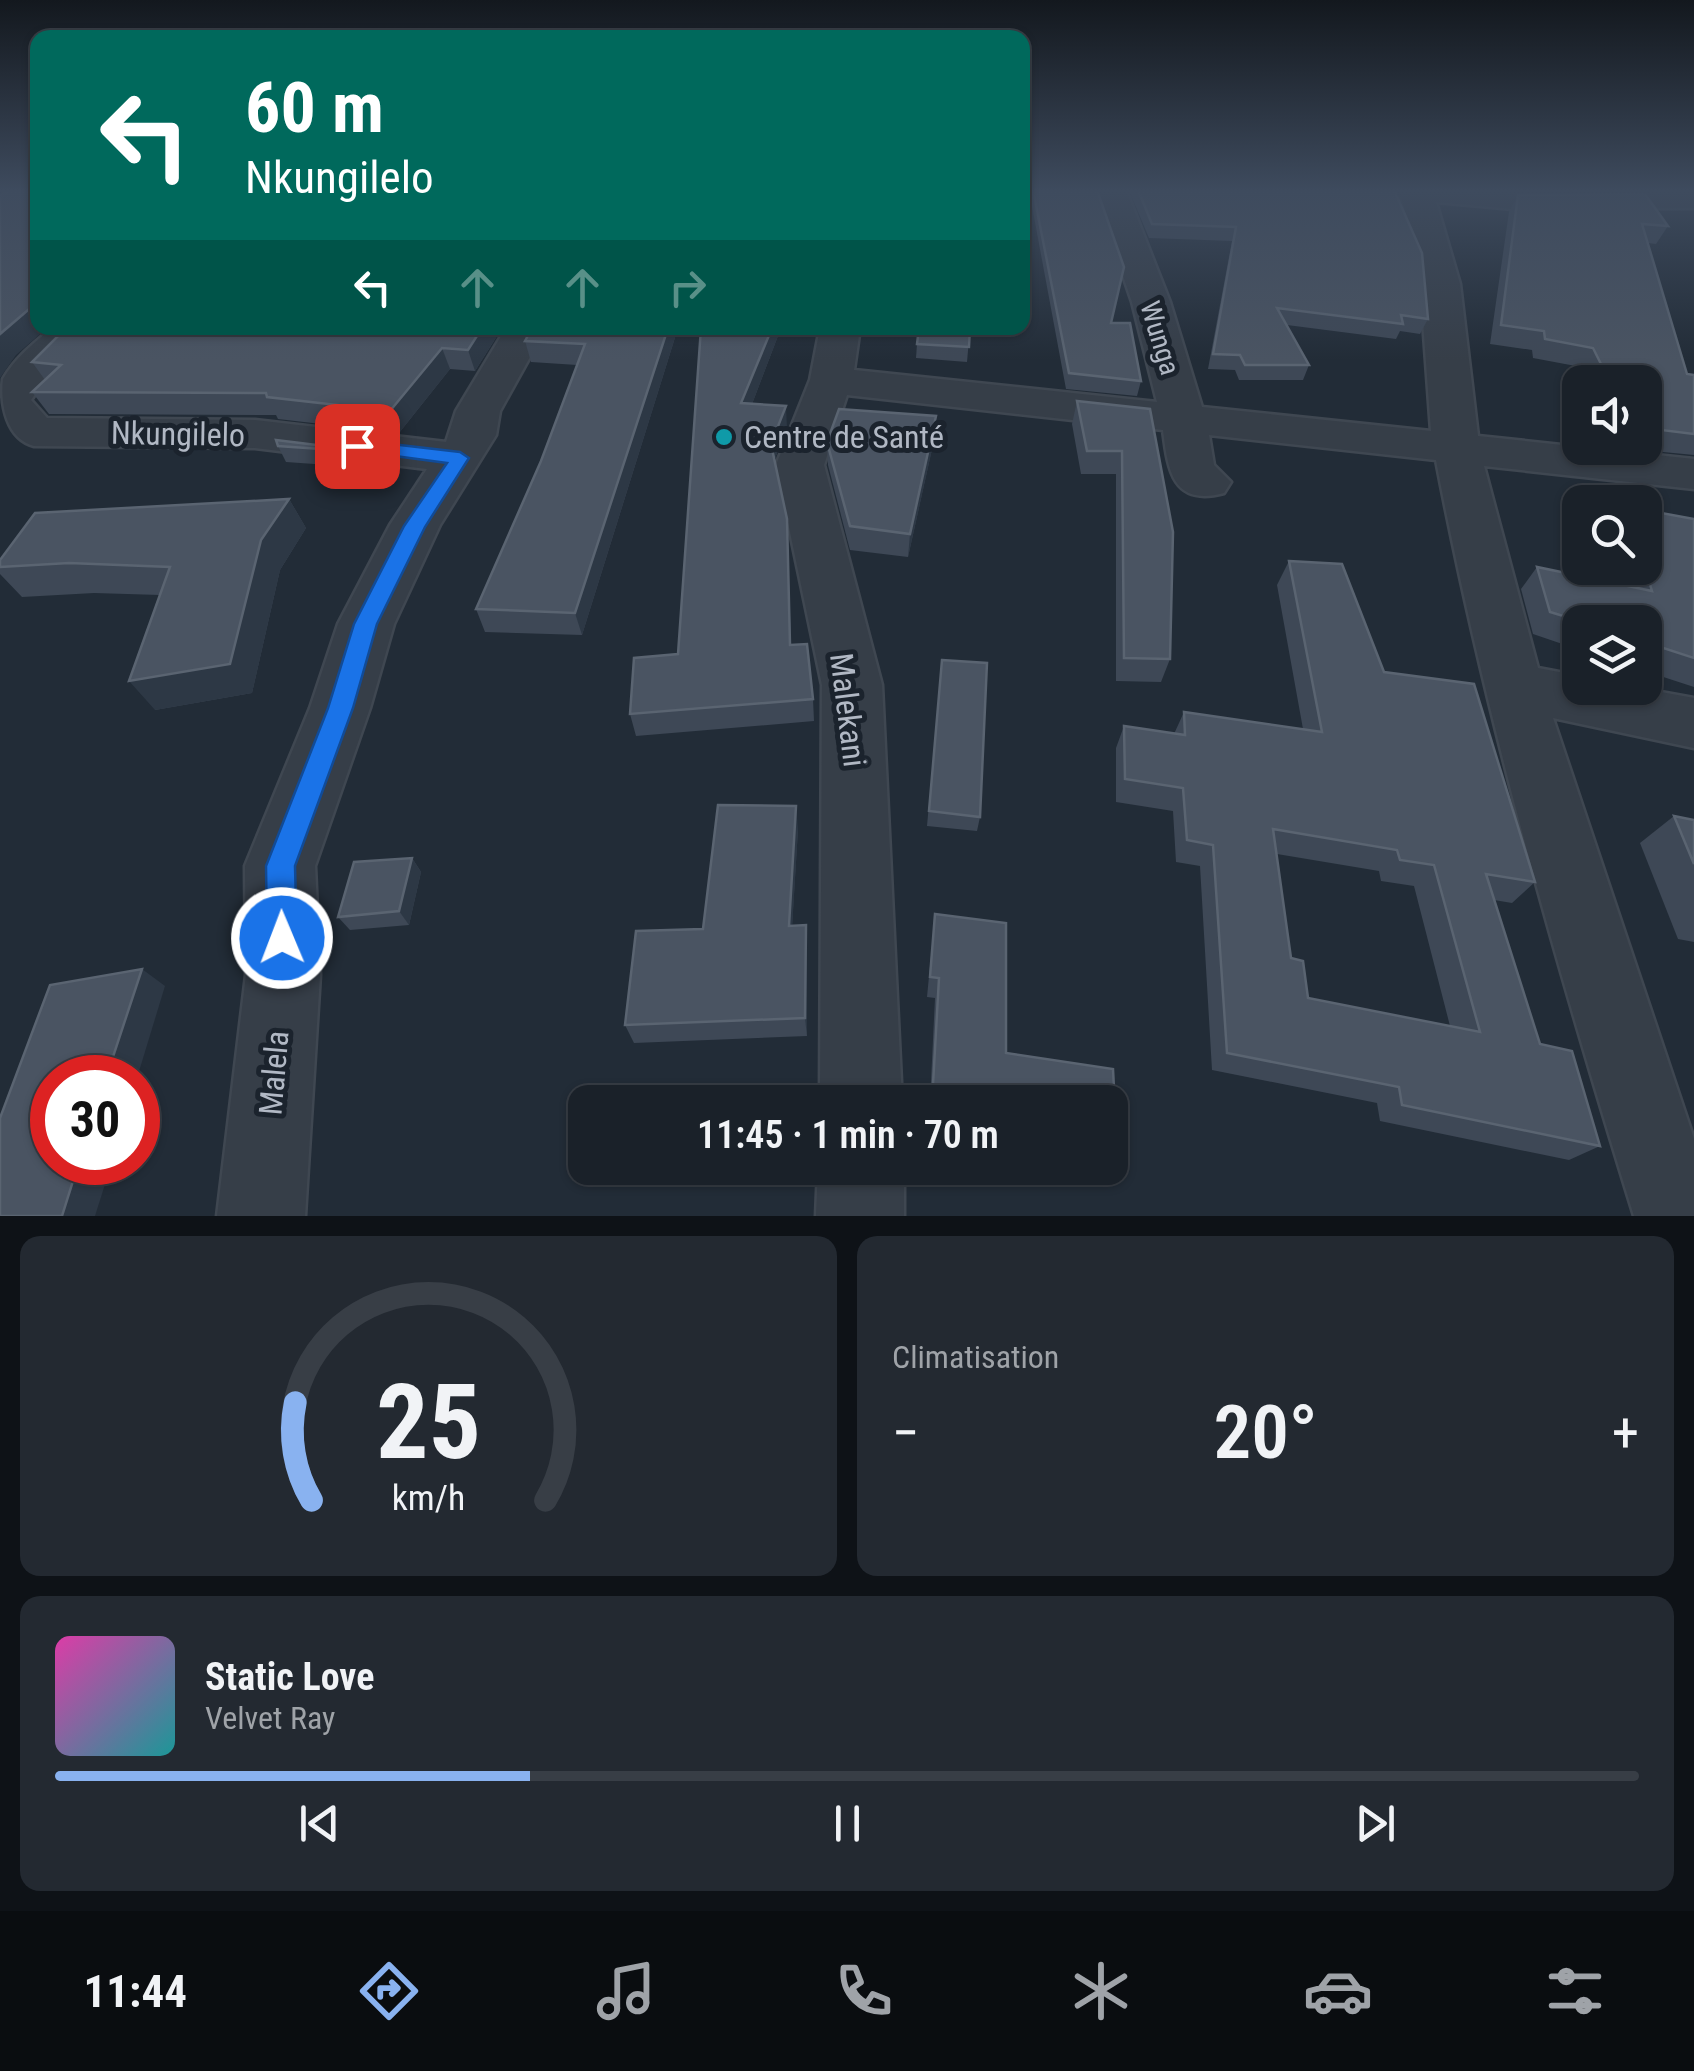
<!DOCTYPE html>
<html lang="fr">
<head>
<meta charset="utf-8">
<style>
  :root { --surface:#1a2129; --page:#232931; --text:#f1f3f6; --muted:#9fa3a8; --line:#383e46; --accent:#89b2f0 }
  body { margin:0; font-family:"Roboto Condensed",sans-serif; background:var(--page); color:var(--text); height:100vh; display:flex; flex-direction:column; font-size:38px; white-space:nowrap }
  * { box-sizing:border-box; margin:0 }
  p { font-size:32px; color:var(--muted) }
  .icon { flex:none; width:55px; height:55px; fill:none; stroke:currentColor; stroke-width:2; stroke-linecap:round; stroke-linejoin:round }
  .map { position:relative; height:1216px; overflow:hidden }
  .side { display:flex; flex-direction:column; gap:20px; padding:20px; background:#0e1217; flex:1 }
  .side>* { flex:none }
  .hud { position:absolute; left:30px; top:30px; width:1000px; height:305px; border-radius:20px; box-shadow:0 2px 8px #0004,0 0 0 2px var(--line); background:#00695c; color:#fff; overflow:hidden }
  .controls { position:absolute; left:1562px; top:365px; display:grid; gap:20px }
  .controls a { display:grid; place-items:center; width:100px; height:100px; border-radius:20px; background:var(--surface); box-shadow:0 2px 8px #0004,0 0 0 2px var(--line); font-size:50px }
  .speed { position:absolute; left:30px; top:1055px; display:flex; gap:20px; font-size:50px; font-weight:700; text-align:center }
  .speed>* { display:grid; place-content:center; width:130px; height:130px; border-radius:50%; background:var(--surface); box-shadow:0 2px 8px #0004,0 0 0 2px var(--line); line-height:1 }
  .speed .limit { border:15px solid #d22; background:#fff; color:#111 }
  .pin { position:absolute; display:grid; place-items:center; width:85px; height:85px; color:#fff; margin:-42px; border-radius:20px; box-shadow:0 5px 15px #0006 }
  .me { position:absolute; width:110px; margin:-55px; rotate:359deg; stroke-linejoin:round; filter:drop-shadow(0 0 8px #0008) }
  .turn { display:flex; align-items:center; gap:35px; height:210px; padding:0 50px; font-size:45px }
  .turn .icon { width:130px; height:130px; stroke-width:2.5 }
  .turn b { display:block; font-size:70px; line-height:85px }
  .lanes { display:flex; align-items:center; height:95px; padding:0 50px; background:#0003; justify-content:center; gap:50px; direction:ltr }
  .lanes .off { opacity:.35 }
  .big { font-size:75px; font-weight:600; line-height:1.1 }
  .side .widget { flex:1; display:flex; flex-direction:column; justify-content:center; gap:15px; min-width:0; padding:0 35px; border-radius:20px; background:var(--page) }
  .side .dial { align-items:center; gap:0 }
  .dial svg { height:260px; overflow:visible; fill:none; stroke:var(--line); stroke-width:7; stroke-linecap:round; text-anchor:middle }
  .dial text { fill:var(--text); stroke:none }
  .song { display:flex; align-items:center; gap:30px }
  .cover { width:120px; height:120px; border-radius:15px; background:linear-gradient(135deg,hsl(320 70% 55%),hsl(180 70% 35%)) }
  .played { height:10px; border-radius:5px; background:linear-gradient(90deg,var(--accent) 30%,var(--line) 30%) }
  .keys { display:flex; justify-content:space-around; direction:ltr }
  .heat { display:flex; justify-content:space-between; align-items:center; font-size:55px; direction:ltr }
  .side .tiles { flex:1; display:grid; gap:20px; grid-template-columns:1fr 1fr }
  .widget:last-child { grid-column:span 2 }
  .trip { position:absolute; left:568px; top:1085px; width:560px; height:100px; border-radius:20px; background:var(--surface); box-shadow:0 2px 8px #0004,0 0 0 2px var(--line); font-weight:600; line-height:100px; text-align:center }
  .tab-bar { display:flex; height:160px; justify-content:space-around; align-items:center; background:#0a0d10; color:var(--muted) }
  .tab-bar .icon { width:70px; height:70px }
  .tab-bar .current { color:var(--accent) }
  .tab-bar b { font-size:45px; color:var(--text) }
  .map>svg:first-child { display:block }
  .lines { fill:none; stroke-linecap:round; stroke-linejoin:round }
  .minor-casing { stroke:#3f4751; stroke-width:5 }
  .minor { fill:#363e48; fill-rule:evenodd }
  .wall { fill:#3e4856; fill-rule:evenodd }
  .shaded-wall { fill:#2d3845 }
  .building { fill:#4a5462; stroke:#5a6471; stroke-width:2.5; fill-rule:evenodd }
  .route { fill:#1a73e8; stroke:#114b97; stroke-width:2.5 }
  .culture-dot { fill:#0f9aa8; stroke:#1b232d; stroke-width:4 }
  .labels { text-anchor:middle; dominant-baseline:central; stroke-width:10; stroke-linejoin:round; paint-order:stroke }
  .far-street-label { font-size:28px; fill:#b1b8c4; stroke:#1b232d }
  .street-label { font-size:32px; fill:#b1b8c4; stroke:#1b232d }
  .poi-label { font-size:32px; fill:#b1b8c4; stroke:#1b232d; text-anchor:start }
</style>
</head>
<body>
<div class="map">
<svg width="1694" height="1216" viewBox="0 0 1694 1216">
  <rect width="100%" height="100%" fill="#222c37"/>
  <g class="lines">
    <g class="minor-casing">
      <g id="minor">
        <path d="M1094,190H1126L1170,302L1202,407L1431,431L1418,252L1401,198L1391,190H1694V208L1513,209L1436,202L1460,284L1478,436L1694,459V489L1484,466L1538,668L1580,676V688H1639L1694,698V748L1553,718L1694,1139V1216H1634C1557,967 1485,717 1436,460L1209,435L1214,465L1231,482L1224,493C1172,507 1168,469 1163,430L847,395L824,465L882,685L902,1102H820L822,685L776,465L810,380L820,328H860L854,370L1157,402L1132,302Z"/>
        <path d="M52,328H95L50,373L31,400L47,418L255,420L446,442L456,411L506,328H546L500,411L496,435L440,525L394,624L370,708L315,866L320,975L305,1216H217L246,975L245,866L310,708L338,624L390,525L427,469L255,448L34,446C7,439 0,405 3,379C15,358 34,343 52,328Z"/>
        <polygon points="818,1168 904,1168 904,1216 816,1216"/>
      </g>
    </g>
    <use href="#minor" class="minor"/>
  </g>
  <g class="wall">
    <polygon points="1029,190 1097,190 1112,323 1141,381 1137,396 1066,389"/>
    <polygon points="1129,190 1394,190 1428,319 1420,334 1400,331 1396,339 1287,325 1309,365 1303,380 1239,380 1235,370 1208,369 1232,241 1149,238"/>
    <polygon points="1518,195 1668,226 1656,244 1648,243 1687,374 1694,375 1694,455 1622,448 1645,448 1645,382 1587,382 1581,367 1533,358 1532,350 1490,344 1509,212"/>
    <polygon points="66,328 502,328 475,371 450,369 399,433 278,419 276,415 49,414 32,392 45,380 32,362"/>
    <polygon points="678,328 582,635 485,632 476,609 541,461 577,365 531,362 525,341"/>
    <polygon points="701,328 781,328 752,404 787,428 774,461 787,519 791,645 813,699 814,721 636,736 630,714 678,654"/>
    <polygon points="970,328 967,362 916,358 917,344"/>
    <polygon points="1077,401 1150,409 1170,659 1161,682 1116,681 1116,474 1081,474 1072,424"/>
    <polygon points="934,440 908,557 850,550 828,465 827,442"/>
    <polygon points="278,446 365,451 372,466 371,468 286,462"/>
    <polygon points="289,499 306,528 280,570 252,693 155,710 160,595 94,593 22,597 0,574 0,560"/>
    <polygon points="1694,519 1694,687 1645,671 1645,622 1580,622 1580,650 1533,634 1521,589 1537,567 1625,585 1620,568 1645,568"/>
    <path d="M1289,561L1384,672L1535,882L1512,903L1494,900L1540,1044L1600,1146L1569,1160L1380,1121L1377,1103L1212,1070L1200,866L1176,862L1173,811L1116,802V748L1124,726L1174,734L1184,712L1303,729L1277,585ZM1277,854L1379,871L1381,881L1414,886L1450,1026L1308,998L1291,958Z"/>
    <polygon points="942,660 980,817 977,831 927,826"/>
    <polygon points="1674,816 1694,820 1694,942 1678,939 1640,843"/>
    <polygon points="798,829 792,926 806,925 807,946 807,1036 634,1043 625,1025 703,929"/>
    <polygon points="412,858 421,872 409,925 350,930 338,917"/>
    <polygon points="935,914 1006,923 1006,1053 1113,1069 1117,1147 1110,1156 1110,1102 930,1102 935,998 927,997"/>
  </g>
  <g class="shaded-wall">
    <polygon points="35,304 38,308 38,328 47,328 16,355 0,378 0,334"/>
    <polygon points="482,328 502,328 475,371 468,350"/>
    <polygon points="668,328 678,328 582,635 575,613"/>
    <polygon points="772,328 781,328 744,425 741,403"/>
    <polygon points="442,348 450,369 399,433 390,411"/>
    <polygon points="786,406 787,428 772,466 771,444"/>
    <polygon points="936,416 934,440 908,557 910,534"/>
    <polygon points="289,499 306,528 280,570 252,693 155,710 129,681"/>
    <polygon points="796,806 798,829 791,947 789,926"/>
    <polygon points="412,858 421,872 409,925 399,911"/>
    <polygon points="806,925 807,946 807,1036 805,1018"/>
    <polygon points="142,969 165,986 137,1078 106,1078"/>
    <polygon points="79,1162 112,1162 95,1216 62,1216"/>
  </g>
  <g class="building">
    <polygon points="12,190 38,190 38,304 35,304 0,334 0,195"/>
    <polygon points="1033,190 1097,190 1124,267 1111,323 1130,323 1141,381 1069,373"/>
    <polygon points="1138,190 1394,190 1422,253 1428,319 1401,315 1403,324 1277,308 1309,365 1245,365 1240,355 1213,354 1236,227 1152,224"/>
    <polygon points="1645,194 1668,226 1642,224 1687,374 1694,375 1694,434 1645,428 1645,382 1610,382 1593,348 1545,339 1544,331 1501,325 1518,195"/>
    <polygon points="66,328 482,328 468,350 442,348 390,411 267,397 266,393 32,392 61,365 32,362"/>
    <polygon points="532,328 668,328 575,613 476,609 541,461 585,344 525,341"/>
    <polygon points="701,328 772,328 741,403 786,406 771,444 787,519 790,645 807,644 813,699 630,714 634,658 678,654"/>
    <polygon points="919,328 970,328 969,347 917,344"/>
    <polygon points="1077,401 1150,409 1173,532 1170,659 1124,658 1122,451 1087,451"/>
    <polygon points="839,409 936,416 910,534 850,526 827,442"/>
    <polygon points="276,440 365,451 364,452 278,446"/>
    <polygon points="289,499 261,540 230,664 129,681 170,567 69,563 0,567 0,560 35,513"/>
    <polygon points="1645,510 1694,519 1694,658 1645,642 1645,622 1583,622 1550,612 1537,567 1652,591 1645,568"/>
    <path d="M1289,561L1342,564L1384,672L1474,684L1535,882L1486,874L1540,1044L1572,1051L1600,1146L1402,1105L1399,1087L1227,1053L1213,845L1187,840L1183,788L1125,779L1124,726L1185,735L1184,712L1322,732ZM1273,829L1397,850L1400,860L1434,865L1480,1032L1308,998L1303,961L1291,958Z"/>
    <polygon points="942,660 987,663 980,817 929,811"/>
    <polygon points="718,805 796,806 789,926 806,925 805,1018 625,1025 636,931 703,929"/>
    <polygon points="1674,816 1694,820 1694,864"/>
    <polygon points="412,858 399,911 338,917 354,862"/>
    <polygon points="935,914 1006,923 1006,1053 1113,1069 1117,1147 1110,1146 1110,1102 932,1102 939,978 930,977"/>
    <polygon points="142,969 106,1078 52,1078 52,1162 79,1162 62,1216 0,1216 0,1118 50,985"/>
  </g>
  <linearGradient id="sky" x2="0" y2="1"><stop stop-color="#13181e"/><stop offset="0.53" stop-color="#3e4b5e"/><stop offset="1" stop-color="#3e4b5e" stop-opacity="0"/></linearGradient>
  <rect width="1694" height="360" fill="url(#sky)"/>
  <polygon class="route" points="357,440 460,452 469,458 425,527 377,624 353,708 295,866 297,938 293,949 282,953 271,949 267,938 266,866 328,708 354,624 404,526 447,463 350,450 348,446"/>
  <circle class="culture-dot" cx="724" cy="437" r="10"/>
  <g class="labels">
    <g class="far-street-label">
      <text transform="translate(1160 338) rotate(73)">Wunga</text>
    </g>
    <g class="street-label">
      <text transform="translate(178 434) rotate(1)">Nkungilelo</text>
      <text transform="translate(848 710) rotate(83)">Malekani</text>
      <text transform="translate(274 1073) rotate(-85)">Malela</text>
    </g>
    <g class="poi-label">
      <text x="744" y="437">Centre de Santé</text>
    </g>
  </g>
</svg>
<div class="controls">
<a><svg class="icon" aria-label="sound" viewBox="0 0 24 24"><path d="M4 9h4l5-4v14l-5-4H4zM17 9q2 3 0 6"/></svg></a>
<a><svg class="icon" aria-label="search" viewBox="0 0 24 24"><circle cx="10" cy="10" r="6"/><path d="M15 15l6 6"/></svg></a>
<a><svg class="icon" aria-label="layers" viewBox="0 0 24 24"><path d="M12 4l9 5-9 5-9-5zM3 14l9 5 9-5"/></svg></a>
</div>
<div class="speed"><div class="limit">30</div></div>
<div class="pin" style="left:357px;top:446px;background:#d93025"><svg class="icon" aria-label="arrive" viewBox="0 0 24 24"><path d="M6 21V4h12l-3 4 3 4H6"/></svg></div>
<svg class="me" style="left:282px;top:938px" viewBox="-20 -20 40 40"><circle r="17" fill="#1a73e8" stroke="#fff" stroke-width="3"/><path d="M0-11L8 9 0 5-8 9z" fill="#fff"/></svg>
<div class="trip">11:45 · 1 min · 70 m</div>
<div class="hud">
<div class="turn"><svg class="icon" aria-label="left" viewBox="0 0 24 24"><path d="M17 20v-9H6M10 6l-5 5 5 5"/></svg><div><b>60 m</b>Nkungilelo</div></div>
<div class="lanes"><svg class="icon" aria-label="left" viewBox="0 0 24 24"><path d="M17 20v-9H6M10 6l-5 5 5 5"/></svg><svg class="icon off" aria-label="ahead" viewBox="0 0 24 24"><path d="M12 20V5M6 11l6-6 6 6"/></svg><svg class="icon off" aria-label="ahead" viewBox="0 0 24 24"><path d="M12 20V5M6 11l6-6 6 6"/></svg><svg class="icon off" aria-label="right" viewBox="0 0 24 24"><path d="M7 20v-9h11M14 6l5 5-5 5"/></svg></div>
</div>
</div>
<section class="side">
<div class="tiles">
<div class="widget dial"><svg viewBox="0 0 100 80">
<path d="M14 69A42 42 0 1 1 86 69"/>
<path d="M14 69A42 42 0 0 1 9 39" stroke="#89b2f0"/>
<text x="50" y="56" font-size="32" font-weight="700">25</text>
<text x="50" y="72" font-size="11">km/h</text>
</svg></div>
<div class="widget"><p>Climatisation</p>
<div class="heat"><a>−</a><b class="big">20°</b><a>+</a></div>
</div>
<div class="widget">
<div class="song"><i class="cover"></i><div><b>Static Love</b><p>Velvet Ray</p></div></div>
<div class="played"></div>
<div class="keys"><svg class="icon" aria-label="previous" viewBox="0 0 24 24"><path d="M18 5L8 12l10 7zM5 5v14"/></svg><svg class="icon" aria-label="pause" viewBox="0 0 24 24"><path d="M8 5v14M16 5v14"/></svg><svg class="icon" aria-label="next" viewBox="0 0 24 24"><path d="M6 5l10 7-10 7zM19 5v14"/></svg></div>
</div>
</div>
</section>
<nav class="tab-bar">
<b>11:44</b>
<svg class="icon current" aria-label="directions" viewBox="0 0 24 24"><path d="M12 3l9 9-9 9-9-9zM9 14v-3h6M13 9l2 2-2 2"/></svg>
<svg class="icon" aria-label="music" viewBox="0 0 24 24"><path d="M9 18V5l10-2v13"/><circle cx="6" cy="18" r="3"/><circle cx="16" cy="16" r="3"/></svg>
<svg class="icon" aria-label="phone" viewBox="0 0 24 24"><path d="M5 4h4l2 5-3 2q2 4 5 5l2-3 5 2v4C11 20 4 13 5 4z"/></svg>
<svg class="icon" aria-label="climate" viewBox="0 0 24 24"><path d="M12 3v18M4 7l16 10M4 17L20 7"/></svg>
<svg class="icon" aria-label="car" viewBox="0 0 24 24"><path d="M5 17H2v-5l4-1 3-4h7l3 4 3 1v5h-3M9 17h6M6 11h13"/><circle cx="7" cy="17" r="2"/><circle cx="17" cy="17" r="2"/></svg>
<svg class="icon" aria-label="filters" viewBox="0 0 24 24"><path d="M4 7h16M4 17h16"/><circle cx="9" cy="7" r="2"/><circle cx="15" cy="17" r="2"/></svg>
</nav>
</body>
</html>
